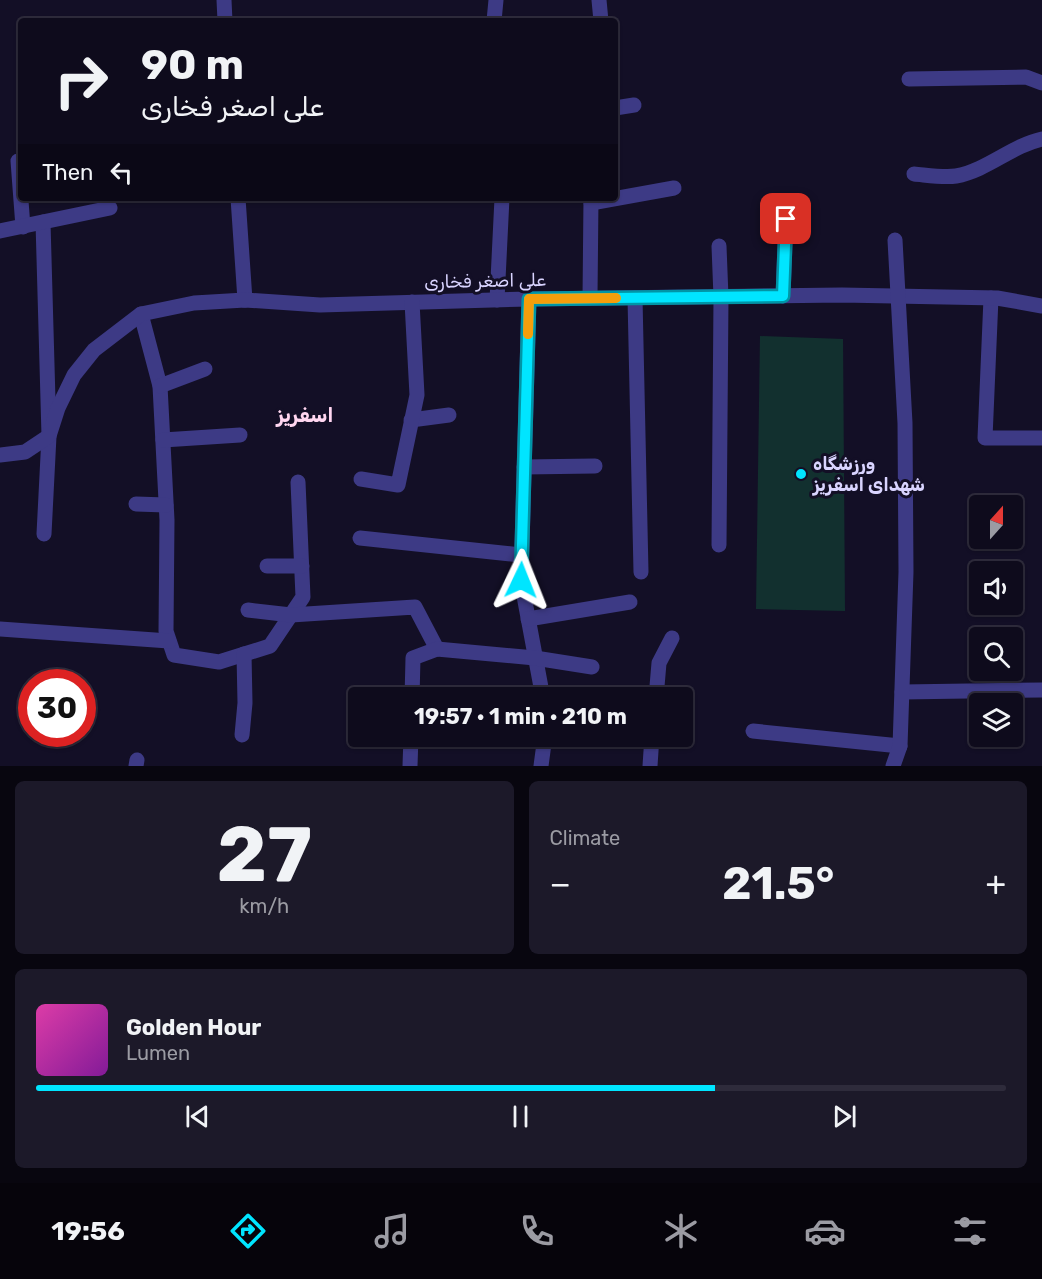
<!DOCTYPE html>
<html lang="en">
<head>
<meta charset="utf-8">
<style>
  :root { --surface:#0e0b1c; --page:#1c1929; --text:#f1f3f6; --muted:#9b9ba3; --line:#2e2b3b; --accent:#00e5ff }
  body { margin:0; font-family:Rubik,Cairo,sans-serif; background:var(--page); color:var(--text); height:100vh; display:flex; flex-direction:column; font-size:22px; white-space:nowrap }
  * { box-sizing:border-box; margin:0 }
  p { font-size:20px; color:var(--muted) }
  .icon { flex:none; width:33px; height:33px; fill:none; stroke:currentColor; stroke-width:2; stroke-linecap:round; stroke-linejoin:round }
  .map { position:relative; height:766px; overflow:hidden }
  .panel { display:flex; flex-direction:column; gap:15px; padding:15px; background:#08060f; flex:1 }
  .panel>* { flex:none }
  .banner { position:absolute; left:18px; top:18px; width:600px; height:183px; border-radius:6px; box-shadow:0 2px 4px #0004,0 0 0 2px var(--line); background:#0e0b1c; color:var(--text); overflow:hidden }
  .needle { width:39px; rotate:21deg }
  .buttons { position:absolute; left:969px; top:495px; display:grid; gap:12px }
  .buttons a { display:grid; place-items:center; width:54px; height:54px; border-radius:6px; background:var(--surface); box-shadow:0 2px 4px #0004,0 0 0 2px var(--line); font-size:30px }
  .speed { position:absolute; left:18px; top:669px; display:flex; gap:12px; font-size:30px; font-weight:700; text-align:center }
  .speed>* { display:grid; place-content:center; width:78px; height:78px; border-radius:50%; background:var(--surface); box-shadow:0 2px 4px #0004,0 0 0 2px var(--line); line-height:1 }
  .speed .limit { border:9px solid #d22; background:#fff; color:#111 }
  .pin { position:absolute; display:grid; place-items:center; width:51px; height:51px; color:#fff; margin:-26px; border-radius:12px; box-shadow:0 3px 9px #0006 }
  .me { position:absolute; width:66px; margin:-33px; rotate:2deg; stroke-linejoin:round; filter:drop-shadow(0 0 4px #0008) }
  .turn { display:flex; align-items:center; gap:21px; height:126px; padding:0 24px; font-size:27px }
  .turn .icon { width:78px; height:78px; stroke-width:2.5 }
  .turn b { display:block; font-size:42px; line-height:51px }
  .then { display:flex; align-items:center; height:57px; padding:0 24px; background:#0003; gap:12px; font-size:22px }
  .big { font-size:45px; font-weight:700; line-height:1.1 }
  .panel .tile { flex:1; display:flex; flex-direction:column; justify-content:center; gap:9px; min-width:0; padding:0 21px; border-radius:9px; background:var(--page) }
  .panel .dial { align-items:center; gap:0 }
  .dial b { font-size:78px; line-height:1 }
  .song { display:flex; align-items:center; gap:18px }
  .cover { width:72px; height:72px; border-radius:9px; background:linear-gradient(135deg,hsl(320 70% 55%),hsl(290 70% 35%)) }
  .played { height:6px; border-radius:3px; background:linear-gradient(90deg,var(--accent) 70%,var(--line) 70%) }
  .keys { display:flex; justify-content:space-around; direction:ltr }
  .heat { display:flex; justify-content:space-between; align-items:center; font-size:33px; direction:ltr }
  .panel .tiles { flex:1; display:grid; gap:15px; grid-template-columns:1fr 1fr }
  .tile:last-child { grid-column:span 2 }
  .trip { position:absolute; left:348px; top:687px; width:345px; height:60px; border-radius:6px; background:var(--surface); box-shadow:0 2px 4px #0004,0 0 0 2px var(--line); font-weight:700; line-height:60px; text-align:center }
  .tab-bar { display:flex; height:96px; justify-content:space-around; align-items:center; background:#06040b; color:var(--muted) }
  .tab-bar .icon { width:42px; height:42px }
  .tab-bar .active { color:var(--accent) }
  .tab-bar b { font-size:27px; color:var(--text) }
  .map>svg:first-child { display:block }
  .green { fill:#12302f }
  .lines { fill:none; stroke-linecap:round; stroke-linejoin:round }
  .minor { stroke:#3d3a85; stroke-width:15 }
  .route-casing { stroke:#0095a6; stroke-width:15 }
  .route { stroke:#00e5ff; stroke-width:10 }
  .slow { stroke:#f59e0b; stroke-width:10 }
  .poi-dot { fill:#00e5ff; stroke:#130f26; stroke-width:2 }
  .labels { text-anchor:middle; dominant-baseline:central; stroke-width:6; stroke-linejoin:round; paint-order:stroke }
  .street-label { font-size:18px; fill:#d9d4ff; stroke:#130f26 }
  .poi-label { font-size:18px; font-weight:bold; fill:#d9d4ff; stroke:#130f26; text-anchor:start }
  .neighbourhood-label { font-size:20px; font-weight:bold; fill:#ffd6f0; stroke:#130f26 }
</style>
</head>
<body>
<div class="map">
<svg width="1042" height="766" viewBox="0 0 1042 766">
  <rect width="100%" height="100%" fill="#130f26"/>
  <polygon class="green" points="760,336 843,339 845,611 756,609"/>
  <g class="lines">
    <g class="minor">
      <polyline points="224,0 225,21"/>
      <polyline points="599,0 601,21"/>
      <polyline points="494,21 496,0"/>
      <polyline points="909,79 1026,77 1042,83"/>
      <polyline points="615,108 634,105"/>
      <polyline points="18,161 23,227"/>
      <path d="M914,174C926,175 944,178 956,176C988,170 1011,146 1042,139"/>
      <polyline points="238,198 245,300"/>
      <polyline points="591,203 674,188"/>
      <polyline points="43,222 49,436 44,534"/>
      <polyline points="0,231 110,208"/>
      <polyline points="719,246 721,297 719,545"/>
      <polyline points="783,296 786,219"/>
      <polyline points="590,298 591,198"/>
      <polyline points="635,298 641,572"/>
      <polyline points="991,298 985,438 1042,438"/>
      <polyline points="529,299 521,580 543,698"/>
      <polyline points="497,300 502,198"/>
      <polyline points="141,314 160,386 167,520 166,631 174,655 219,662 270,646 303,597 298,482"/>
      <polyline points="160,386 205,369"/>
      <polyline points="411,420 449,415"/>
      <polyline points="163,440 240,435"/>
      <polyline points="0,455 25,452 49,436 58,408 74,375 94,350 141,314 194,303 245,300 320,305 529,299 842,295 997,298 1042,306"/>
      <polyline points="524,467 595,466"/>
      <polyline points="361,479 398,485 417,395 412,302"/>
      <polyline points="136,504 166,505"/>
      <polyline points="360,538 521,555"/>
      <polyline points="267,566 302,566"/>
      <polyline points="248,610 291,615 415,607 437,649"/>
      <polyline points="528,619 630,602"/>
      <polyline points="0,629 169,641"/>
      <polyline points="902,692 1042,690"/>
      <polyline points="412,698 413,658 437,649 535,658 592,667"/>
      <polyline points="656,698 659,663 672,638"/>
      <polyline points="753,731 900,746"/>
      <polyline points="242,735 245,703 244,654"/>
      <polyline points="136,766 137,760"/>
      <polyline points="410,766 411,736"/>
      <polyline points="541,766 545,736"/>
      <polyline points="650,766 652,736"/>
      <polyline points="893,766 900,746 906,572 905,423 895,240"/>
    </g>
  </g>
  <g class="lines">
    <g class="route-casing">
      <polyline id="route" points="521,580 529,299 783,296 786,219"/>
    </g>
    <use href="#route" class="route"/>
    <polyline class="slow" points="528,334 529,299 616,298"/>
  </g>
  <circle class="poi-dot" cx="801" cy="474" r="6"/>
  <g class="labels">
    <g class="street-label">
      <text transform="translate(485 281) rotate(-1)">علی اصغر فخاری</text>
    </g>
    <g class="poi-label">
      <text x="813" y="464">ورزشگاه<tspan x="813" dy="21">شهدای اسفریز</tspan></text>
    </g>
    <g class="neighbourhood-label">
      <text x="305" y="415">اسفریز</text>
    </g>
  </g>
</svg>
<div class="buttons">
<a><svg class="needle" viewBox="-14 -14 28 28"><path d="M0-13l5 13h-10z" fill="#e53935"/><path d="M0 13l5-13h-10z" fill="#9b9ba3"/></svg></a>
<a><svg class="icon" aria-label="sound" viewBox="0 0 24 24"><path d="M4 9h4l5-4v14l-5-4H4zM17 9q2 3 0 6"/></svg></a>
<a><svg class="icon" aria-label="search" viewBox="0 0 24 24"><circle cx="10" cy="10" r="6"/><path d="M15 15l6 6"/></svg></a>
<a><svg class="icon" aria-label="layers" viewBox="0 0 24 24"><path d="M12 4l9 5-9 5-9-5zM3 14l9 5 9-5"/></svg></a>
</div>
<div class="speed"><div class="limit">30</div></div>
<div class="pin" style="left:786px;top:219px;background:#d93025"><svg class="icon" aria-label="arrive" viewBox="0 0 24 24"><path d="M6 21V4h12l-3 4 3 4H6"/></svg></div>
<svg class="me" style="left:521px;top:580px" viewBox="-20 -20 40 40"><path d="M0-17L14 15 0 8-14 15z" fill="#00e5ff" stroke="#fff" stroke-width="4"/></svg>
<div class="trip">19:57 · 1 min · 210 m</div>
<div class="banner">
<div class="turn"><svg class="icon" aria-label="right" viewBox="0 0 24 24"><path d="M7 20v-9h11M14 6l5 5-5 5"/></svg><div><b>90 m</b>علی اصغر فخاری</div></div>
<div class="then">Then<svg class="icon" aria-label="left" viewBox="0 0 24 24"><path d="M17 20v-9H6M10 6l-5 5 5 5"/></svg></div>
</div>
</div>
<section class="panel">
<div class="tiles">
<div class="tile dial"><b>27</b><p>km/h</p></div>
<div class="tile"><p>Climate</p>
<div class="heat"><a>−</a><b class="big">21.5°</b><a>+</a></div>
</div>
<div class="tile">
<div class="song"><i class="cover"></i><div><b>Golden Hour</b><p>Lumen</p></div></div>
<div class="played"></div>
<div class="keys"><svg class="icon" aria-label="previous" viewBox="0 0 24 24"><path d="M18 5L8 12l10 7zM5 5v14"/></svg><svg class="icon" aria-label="pause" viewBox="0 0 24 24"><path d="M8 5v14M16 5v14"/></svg><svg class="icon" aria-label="next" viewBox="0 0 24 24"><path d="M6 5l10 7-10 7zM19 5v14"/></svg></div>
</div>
</div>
</section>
<nav class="tab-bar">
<b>19:56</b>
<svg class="icon active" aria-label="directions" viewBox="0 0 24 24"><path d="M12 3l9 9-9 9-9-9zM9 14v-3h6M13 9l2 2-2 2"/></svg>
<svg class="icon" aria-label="music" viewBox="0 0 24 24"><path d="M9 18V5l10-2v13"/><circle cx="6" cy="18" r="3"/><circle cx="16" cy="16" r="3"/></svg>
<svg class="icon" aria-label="phone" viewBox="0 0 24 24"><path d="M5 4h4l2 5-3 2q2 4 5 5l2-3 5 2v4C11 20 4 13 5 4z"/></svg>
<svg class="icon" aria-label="climate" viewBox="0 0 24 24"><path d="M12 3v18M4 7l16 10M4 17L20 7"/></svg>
<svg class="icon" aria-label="car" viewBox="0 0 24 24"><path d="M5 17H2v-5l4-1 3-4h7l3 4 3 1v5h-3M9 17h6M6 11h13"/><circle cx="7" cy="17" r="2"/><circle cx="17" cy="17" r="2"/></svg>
<svg class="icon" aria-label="filters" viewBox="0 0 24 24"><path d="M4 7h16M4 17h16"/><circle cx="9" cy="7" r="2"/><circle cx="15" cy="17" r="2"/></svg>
</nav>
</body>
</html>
